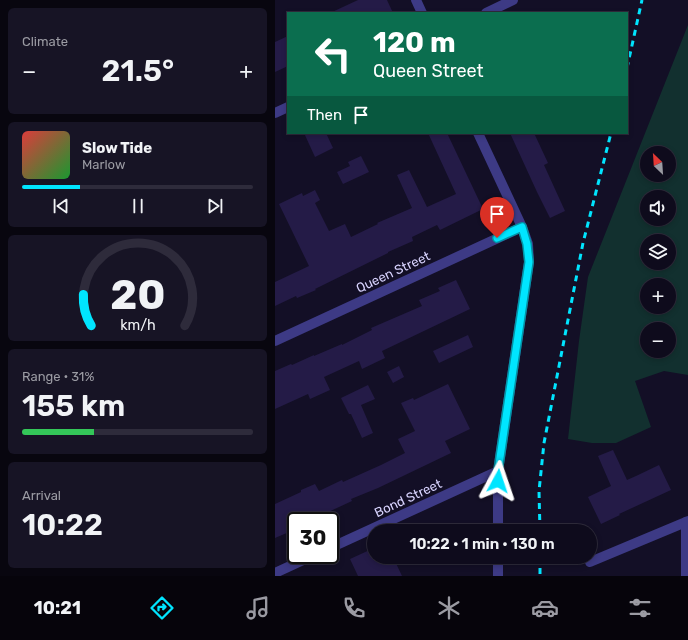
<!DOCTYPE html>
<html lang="en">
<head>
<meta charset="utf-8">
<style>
  :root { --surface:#0e0b1c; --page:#171425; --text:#f1f3f6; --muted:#9b9ba3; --line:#2e2b3b; --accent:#00e5ff }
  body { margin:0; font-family:Rubik,sans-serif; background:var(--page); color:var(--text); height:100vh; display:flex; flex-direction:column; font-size:15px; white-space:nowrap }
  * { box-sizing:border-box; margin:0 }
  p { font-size:13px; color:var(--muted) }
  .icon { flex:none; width:22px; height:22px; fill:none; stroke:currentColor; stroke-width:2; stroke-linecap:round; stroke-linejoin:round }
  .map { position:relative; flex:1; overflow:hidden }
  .panel { display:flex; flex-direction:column; gap:8px; padding:8px; background:#08060f; width:275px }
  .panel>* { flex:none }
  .guide { position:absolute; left:12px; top:12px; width:341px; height:122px; border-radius:0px; box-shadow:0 2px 6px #0003,0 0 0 1px var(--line); background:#0b6e4f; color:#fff; overflow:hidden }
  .needle { width:26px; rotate:335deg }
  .buttons { position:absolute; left:365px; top:146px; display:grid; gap:8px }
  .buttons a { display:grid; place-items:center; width:36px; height:36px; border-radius:50%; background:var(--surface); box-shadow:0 2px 6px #0003,0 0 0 1px var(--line); font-size:20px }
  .speed { position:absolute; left:12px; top:512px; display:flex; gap:8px; font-size:20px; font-weight:700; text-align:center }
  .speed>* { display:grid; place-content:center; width:52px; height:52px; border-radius:50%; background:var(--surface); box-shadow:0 2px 6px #0003,0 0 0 1px var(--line); line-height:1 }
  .speed .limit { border:2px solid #111; border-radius:6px; background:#fff; color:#111 }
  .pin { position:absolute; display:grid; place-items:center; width:34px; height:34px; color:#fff; margin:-41px -17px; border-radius:50% 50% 50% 0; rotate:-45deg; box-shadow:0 0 4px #0007 }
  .pin .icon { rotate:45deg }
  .me { position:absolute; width:44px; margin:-22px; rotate:5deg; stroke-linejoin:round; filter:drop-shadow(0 0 3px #0008) }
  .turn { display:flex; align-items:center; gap:14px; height:84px; padding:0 20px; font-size:18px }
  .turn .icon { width:52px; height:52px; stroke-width:2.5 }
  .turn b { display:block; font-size:28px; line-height:34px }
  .then { display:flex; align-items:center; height:38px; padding:0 20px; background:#0003; gap:8px; font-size:15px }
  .big { font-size:30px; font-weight:600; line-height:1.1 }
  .panel .widget { flex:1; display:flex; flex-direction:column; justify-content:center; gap:6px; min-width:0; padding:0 14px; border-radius:6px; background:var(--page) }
  .panel .dial { align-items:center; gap:0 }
  .dial svg { height:104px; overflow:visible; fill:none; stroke:var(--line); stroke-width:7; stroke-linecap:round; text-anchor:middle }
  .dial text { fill:var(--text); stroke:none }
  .song { display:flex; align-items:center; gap:12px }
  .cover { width:48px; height:48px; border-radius:6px; background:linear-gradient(135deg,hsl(0 70% 55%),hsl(130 70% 35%)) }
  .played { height:4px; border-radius:2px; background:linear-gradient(90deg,var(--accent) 25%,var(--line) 25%) }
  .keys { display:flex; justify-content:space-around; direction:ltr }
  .heat { display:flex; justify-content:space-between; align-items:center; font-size:22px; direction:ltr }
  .charge { height:6px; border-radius:3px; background:linear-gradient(90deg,#34c759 31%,var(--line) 0) }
  .trip { position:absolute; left:92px; top:524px; width:230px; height:40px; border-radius:20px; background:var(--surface); box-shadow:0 2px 6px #0003,0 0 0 1px var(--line); font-weight:600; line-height:40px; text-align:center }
  .menu { display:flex; height:64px; justify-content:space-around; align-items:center; background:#06040b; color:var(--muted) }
  .menu .icon { width:28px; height:28px }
  .menu .on { color:var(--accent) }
  .menu b { font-size:18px; color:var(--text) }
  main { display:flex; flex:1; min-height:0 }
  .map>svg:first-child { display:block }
  .green { fill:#12302f; fill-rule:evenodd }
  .building { fill:#241b47 }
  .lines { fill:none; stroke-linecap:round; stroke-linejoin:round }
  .minor { stroke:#3d3a85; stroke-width:10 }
  .rail { stroke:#00e5ff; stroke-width:3; stroke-dasharray:6 5; stroke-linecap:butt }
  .route-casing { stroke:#0095a6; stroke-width:10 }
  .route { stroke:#00e5ff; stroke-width:7 }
  .labels { text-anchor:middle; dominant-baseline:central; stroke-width:3.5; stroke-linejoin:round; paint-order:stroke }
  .street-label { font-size:13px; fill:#d9d4ff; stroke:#130f26 }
</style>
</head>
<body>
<main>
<section class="panel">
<div class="widget"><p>Climate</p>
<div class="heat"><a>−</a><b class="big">21.5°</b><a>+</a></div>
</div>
<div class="widget">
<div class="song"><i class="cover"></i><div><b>Slow Tide</b><p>Marlow</p></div></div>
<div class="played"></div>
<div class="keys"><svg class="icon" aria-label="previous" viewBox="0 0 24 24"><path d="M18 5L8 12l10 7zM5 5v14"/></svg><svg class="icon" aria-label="pause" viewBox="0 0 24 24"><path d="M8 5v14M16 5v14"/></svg><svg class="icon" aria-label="next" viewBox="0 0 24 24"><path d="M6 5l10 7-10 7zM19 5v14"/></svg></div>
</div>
<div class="widget dial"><svg viewBox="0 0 100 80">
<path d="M14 69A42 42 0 1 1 86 69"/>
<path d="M14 69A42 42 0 0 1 8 45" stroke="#00e5ff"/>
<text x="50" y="56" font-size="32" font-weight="700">20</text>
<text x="50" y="72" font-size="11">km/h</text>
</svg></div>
<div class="widget"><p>Range · 31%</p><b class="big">155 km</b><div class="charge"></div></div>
<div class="widget"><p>Arrival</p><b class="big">10:22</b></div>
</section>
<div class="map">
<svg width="413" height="576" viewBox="0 0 413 576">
  <rect width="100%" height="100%" fill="#130f26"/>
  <path class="green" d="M413,25V375L389,371L360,381L376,427L341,443H317L293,439L304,341L313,277ZM372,153H394V175H372ZM372,197H394V219H372ZM372,241H394V263H372ZM372,285H394V307H372ZM372,329H394V351H372Z"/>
  <g class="building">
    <polygon points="83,0 112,0 118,13 55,13"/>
    <polygon points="13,36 13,66 0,72 0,42"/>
    <polygon points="29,133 51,133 58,148 40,157"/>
    <polygon points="153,133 172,133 208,209 165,230 162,225 137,237 138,241 113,252 113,253 40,289 41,290 22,298 21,296 0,306 0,282 34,266 4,204 27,193 28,196 40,190 45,200 40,203 54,231 70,224 76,237 103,224 102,223 137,208 122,175 134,170 152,207 181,194"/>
    <polygon points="235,133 259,133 273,163 269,165 290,211 275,218 262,192"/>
    <polygon points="86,156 94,172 68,184 62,172 75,166 73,162"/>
    <polygon points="181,280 195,309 107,351 110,358 87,369 84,361 49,377 55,390 35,399 33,394 0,409 0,371 16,364 17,365 39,355 39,356 67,344 67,345 97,330 96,328 147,306 144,300 165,291 163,288"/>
    <polygon points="193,335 198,347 164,363 158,351"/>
    <polygon points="124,366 129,377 118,383 112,372"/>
    <polygon points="173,384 195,429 170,441 176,453 103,488 76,499 77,501 34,521 21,521 21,529 0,538 0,504 26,492 26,490 40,484 44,491 67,480 68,482 106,465 130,453 123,439 140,431 126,403 138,398 139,400"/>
    <polygon points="93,385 100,399 86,405 98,433 87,438 76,414 74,414 66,398"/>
    <polygon points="338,450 352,480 361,476 384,465 396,490 344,514 345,515 326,524 313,497 336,486 323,456"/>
    <polygon points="99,548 99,557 118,557 127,576 83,576 75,559"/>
  </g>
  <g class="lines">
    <g class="minor">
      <polyline points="141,0 147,13"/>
      <polyline points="211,13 238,0"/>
      <polyline points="0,113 13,107"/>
      <polyline points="203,133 247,227 253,244 254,262 223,471 223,531"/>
      <polyline points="0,341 247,227"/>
      <polyline points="55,548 223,471"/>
      <polyline points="223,557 223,576"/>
      <polyline points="315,562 413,521"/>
      <polyline points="0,573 39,555"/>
      <polyline points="411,576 411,522"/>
    </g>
    <g class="rail">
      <polyline points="352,68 367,0"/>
      <polyline points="265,531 264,491 269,443 308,243 336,133"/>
      <polyline points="265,557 265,576"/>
    </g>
  </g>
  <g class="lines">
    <g class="route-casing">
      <polyline id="route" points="222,238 247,227 252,244 254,262 223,471 223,481"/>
    </g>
    <use href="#route" class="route"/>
  </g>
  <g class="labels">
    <g class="street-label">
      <text transform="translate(118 272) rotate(-25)">Queen Street</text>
      <text transform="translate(133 498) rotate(-25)">Bond Street</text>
    </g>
  </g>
</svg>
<div class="buttons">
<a><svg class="needle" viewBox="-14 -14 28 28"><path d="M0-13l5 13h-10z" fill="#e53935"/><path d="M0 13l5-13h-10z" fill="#9b9ba3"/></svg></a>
<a><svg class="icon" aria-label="sound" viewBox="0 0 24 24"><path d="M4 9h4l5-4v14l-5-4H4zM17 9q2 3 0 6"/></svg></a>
<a><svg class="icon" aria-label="layers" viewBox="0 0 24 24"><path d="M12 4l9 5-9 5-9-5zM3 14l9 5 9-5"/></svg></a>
<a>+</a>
<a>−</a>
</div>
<div class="speed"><div class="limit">30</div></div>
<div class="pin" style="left:222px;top:238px;background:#d93025"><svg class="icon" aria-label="arrive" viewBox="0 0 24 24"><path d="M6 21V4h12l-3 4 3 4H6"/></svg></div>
<svg class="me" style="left:223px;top:481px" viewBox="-20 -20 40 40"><path d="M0-17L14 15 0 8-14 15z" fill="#00e5ff" stroke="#fff" stroke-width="4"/></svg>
<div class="trip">10:22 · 1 min · 130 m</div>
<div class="guide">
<div class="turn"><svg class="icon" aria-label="left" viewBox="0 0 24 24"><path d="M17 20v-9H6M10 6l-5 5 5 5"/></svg><div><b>120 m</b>Queen Street</div></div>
<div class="then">Then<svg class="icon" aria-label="arrive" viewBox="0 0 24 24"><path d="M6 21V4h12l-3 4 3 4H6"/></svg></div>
</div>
</div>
</main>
<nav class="menu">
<b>10:21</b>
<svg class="icon on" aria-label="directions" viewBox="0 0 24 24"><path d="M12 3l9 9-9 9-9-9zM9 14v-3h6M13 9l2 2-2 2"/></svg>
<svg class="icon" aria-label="music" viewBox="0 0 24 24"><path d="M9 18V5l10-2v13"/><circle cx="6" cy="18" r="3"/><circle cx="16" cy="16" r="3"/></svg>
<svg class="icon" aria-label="phone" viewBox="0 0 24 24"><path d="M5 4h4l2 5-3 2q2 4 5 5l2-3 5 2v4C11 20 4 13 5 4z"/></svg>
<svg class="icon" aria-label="climate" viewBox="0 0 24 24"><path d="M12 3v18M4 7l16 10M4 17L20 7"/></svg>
<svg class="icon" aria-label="car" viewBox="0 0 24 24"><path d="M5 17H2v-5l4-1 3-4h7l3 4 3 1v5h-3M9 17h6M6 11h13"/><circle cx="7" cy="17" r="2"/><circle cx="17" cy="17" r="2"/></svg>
<svg class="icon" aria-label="filters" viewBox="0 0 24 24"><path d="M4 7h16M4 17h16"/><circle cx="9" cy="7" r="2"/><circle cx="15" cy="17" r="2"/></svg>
</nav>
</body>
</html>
